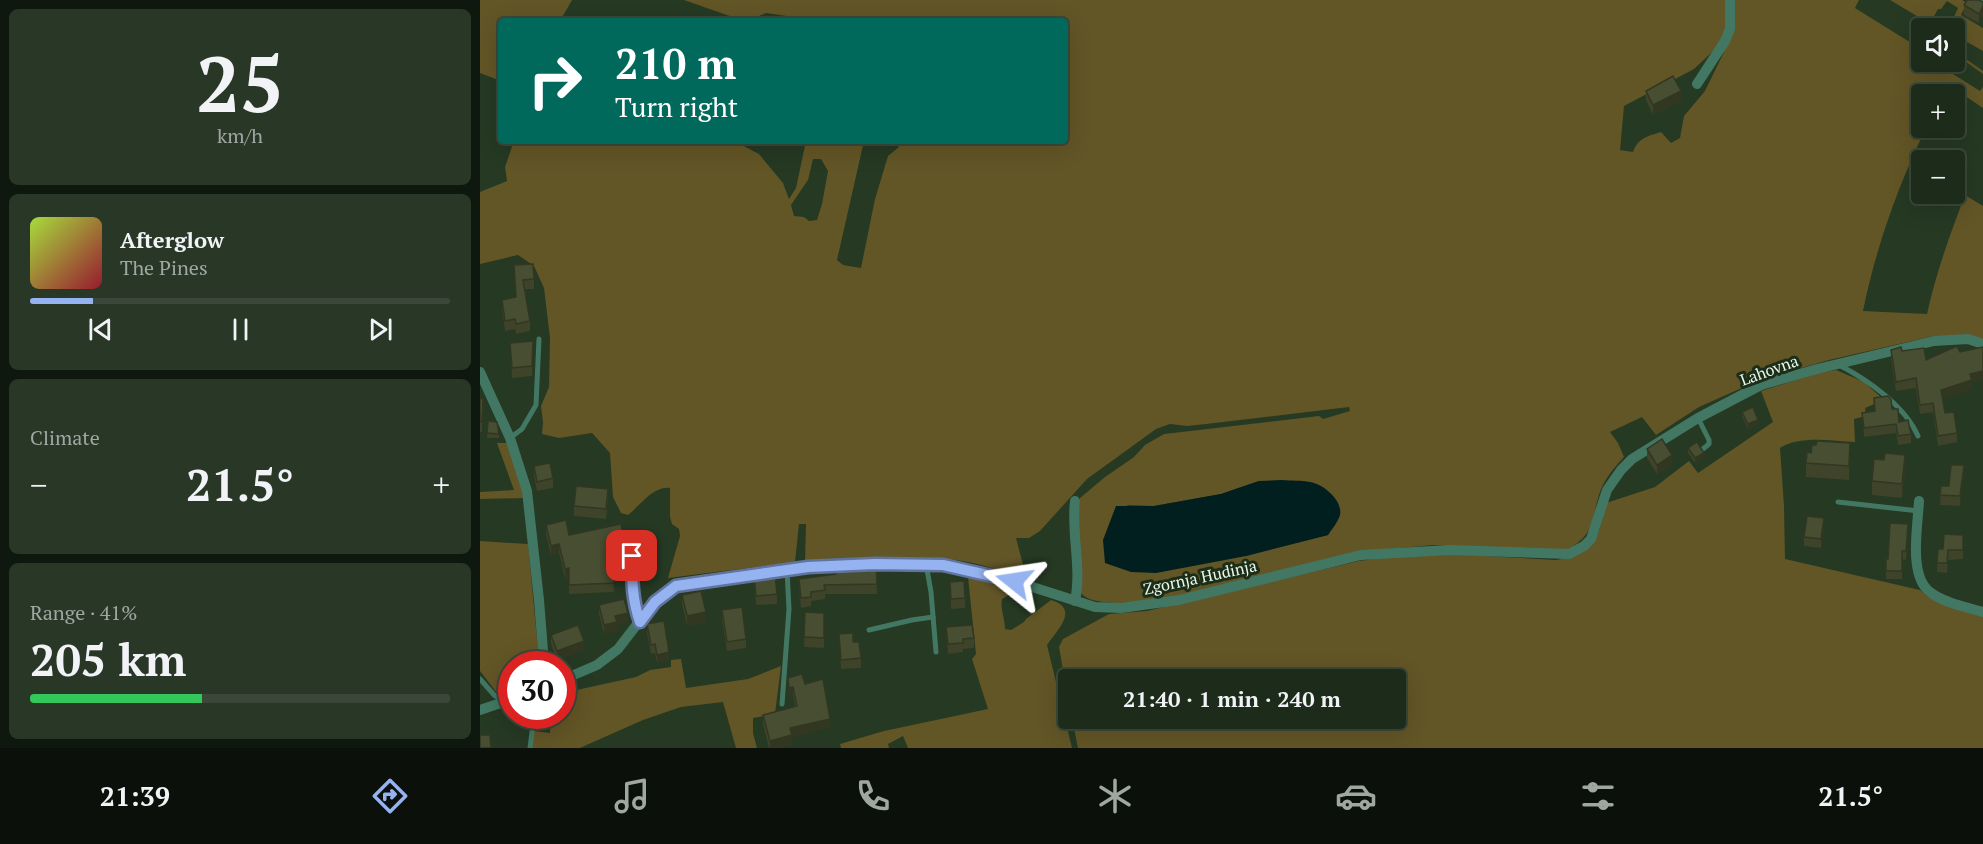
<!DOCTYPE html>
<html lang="en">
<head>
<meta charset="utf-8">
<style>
  :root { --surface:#1c2b1a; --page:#293727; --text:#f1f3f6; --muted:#a0a7a2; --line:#3a4739; --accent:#95b2f1 }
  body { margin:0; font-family:"PT Serif",serif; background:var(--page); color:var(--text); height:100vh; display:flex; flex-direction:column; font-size:22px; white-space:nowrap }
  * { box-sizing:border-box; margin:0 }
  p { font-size:20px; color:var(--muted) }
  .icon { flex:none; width:33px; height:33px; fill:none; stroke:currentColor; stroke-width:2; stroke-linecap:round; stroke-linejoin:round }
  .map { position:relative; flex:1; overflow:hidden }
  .drawer { display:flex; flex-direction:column; gap:9px; padding:9px; background:#0f180e; width:480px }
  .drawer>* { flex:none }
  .guide { position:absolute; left:18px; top:18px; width:570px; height:126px; border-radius:6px; box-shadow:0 6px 24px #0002,0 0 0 2px var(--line); background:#00695c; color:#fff; overflow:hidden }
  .buttons { position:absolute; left:1431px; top:18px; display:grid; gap:12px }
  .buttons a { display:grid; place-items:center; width:54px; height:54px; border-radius:6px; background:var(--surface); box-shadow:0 6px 24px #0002,0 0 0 2px var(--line); font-size:30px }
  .speed { position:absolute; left:18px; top:651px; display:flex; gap:12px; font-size:30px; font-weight:700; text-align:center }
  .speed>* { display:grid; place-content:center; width:78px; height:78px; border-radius:50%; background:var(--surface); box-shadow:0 6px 24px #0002,0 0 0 2px var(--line); line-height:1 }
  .speed .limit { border:9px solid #d22; background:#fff; color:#111 }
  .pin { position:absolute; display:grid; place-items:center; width:51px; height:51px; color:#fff; margin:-26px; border-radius:12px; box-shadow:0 3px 9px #0006 }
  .me { position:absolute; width:66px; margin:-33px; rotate:285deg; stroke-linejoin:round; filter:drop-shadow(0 0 4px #0008) }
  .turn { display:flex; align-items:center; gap:21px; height:126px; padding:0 18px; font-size:27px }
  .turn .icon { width:78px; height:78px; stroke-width:2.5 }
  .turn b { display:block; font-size:42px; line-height:51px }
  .big { font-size:45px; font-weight:800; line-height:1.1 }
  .drawer .widget { flex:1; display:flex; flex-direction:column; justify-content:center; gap:9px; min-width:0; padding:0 21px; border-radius:9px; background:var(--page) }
  .drawer .dial { align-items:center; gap:0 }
  .dial b { font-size:78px; line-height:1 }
  .song { display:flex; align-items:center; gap:18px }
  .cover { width:72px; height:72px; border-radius:9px; background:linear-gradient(135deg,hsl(80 70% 55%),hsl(350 70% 35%)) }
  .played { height:6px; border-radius:3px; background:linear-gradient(90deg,var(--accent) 15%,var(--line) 15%) }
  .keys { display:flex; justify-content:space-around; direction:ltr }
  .heat { display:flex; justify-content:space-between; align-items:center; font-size:33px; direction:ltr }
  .charge { height:9px; border-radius:4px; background:linear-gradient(90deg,#34c759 41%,var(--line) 0) }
  .trip { position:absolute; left:578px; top:669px; width:348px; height:60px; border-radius:6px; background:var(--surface); box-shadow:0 6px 24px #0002,0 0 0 2px var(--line); font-weight:800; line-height:60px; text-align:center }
  .tab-bar { display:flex; height:96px; justify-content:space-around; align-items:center; background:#0b110a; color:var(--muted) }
  .tab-bar .icon { width:42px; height:42px }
  .tab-bar .active { color:var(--accent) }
  .tab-bar b { font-size:27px; color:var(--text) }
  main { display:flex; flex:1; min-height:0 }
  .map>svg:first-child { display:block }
  .green { fill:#625526; fill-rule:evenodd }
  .water { fill:#011f1e }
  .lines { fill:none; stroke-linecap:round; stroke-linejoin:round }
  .lane { stroke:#427863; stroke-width:5 }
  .street { stroke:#427863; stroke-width:10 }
  .wall { fill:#3e432a }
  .shaded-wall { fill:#323722 }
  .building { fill:#484e31; stroke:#323722; stroke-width:1.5 }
  .route-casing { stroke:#61749d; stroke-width:15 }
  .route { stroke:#95b2f1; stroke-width:10 }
  .labels { text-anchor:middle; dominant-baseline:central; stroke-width:6; stroke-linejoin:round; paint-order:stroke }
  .street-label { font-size:16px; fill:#ebf7e9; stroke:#1b2e19 }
</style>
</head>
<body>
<main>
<section class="drawer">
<div class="widget dial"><b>25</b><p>km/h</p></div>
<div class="widget">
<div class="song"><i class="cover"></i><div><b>Afterglow</b><p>The Pines</p></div></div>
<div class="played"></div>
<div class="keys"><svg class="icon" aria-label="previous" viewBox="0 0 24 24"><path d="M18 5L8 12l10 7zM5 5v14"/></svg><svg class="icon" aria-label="pause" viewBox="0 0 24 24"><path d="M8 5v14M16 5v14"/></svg><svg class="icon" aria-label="next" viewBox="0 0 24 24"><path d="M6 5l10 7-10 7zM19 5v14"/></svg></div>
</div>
<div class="widget"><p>Climate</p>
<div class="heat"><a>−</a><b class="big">21.5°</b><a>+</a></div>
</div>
<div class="widget"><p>Range · 41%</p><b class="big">205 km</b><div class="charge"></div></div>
</section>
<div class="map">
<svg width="1503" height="748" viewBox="0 0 1503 748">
  <rect width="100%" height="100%" fill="#253923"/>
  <g class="green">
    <polygon points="0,0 92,0 80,21 21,21 21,81 0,73"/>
    <path d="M204,0H1247L1248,25L1239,44L1230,54L1214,69L1144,106L1140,150L1153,152C1158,138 1168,136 1181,132L1191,143L1200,138L1204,116L1225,91L1244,52L1253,0H1379L1375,8L1441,49L1442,62H1458L1457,64L1500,91L1503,87V108L1466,83L1461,94H1442V128H1446C1418,186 1396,247 1383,311L1447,314C1456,273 1470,234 1485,195L1503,206V340L1454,336L1349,360L1282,379L1219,407L1176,435L1162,417L1130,432L1138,443L1144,457C1134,468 1125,478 1120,492C1111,519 1115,536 1086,550L953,545L875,552C809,568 742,587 675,600C659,603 611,607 601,593C592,580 598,516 600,498L625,477L654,457L665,445L684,434L839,416L843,419L870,411L869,407L726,424L707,426L690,424L676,429L607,479L560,531L549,538H536L547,580C524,572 500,563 476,560C431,554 371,558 325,562L326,524H319L315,562L188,578L200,536L199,529L192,524L190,517V488C173,486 160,506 148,515L141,513L133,497L130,453L112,433L79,438L62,434L63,422L61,406L69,387L70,338L64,288L54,266L38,255L0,264V192L27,181L25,167L34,141H254L279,154L303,183L309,199L316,188L326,141H384L357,260L363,265L381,268L395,199L408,156L419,147L414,141H585V21H341L286,13L279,16L278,21H264ZM333,159H341L348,171L342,204L337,220L329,221L324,217L314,216L311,205L328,180ZM779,481L860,514L848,535L766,556L646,505L674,506L741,494Z"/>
    <polygon points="1410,0 1482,0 1487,3 1481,15 1503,28 1503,51 1487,42 1479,54 1503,71 1503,74 1475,54 1475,34 1477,35 1485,24 1474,17 1478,8 1467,1 1461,9 1458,9 1452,20 1466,28 1457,28"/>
    <path d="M1356,370L1384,382L1404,400L1385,408L1386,416L1374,419L1375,442C1352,441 1320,435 1300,448L1304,506L1305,559L1440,590L1447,596L1503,616V748H598L592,719L915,718V680H588V699L579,647L583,639L629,614L667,611L879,561L908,557L954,553L1076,560C1115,554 1119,537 1126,503L1175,487L1209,461L1218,473L1293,422L1281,391L1338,373Z"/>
    <polygon points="17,443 28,443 45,498 0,499 0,492 34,490"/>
    <polygon points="0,541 48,544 58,649 56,664 32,664 31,692 24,694 17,693 0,671"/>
    <path d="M488,577L535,586L537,596L534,597L529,595L522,599C520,609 525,618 525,629L531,630L544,622L546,619L571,600C601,609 576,631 567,645L592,748H428L423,736L408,744L409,748H361L360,744L404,731L508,709L492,659L496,654Z"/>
    <polygon points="201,659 206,688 268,679 301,666 295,714 273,718 273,733 277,748 256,748 243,702 201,707 163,720 100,748 52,748 53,731 70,733 71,716 82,716 83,693 156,677 170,670 191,667 191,660"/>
  </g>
  <path class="water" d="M802,480C811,481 821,480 830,482C843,484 863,500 860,515C858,522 852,529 848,535L766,556L676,573L651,572L625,563L623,540L636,506H674L741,494L779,481Z"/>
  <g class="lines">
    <g class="lane">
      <path d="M1359,365C1388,380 1425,406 1438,436"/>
      <polyline points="1218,418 1229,440 1229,444 1223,449"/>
      <polyline points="30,438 42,429 56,405 59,339"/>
      <polyline points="1358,502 1439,511"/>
      <path d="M152,556C152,578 152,599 160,620"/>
      <polyline points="446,564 451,592 456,652"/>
      <polyline points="389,630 432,620 453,617"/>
      <polyline points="0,679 15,696 24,700"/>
      <polyline points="302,704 309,609 307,570"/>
      <polyline points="50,748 54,716"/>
    </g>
    <g class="street">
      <polyline points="1500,0 1503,1"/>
      <polyline points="1217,84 1245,41 1250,29 1250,0"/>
      <polyline points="0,372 30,438 47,491 59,600 63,651 62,664"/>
      <path d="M595,501C591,533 602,568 595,601"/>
      <path d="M1439,501C1438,525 1428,576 1450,592C1464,603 1486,607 1503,612"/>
      <polyline points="383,565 463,565 518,576 615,607 641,608 699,600 881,555 969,550 1089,554 1104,546 1111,539 1127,490 1141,470 1152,459 1218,418 1281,385 1337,369 1454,341 1488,339 1503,344"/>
      <polyline points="82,680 117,665 138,649 175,601 196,586 328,567 368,565"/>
      <polyline points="0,710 32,699"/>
    </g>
  </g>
  <g class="wall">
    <polygon points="1499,0 1499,23 1484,15 1484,5"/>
    <polygon points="1166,91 1201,101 1173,115 1166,100"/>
    <polygon points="34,265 54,279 54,289 45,289 50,321 50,331 36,334 35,329 25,331 22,309 22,300 36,297"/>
    <polygon points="53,341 52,376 32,378 30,343"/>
    <polygon points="1411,350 1422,351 1446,360 1492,383 1492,389 1462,399 1465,413 1477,433 1477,442 1458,446 1453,412 1440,414 1436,388 1416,391 1411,359"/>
    <polygon points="0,398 3,399 2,432 0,432"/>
    <polygon points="1394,398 1412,409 1419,422 1431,434 1431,443 1418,445 1416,433 1384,437 1382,413 1394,411"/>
    <polygon points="1262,412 1278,424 1268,429 1262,416"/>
    <polygon points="8,421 19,434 19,438 7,438"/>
    <polygon points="1336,445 1370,458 1369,480 1326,477 1326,463 1331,453"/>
    <polygon points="1208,448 1224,457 1215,463 1208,453"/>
    <polygon points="1167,449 1192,464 1177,474 1167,458"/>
    <polygon points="54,466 73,478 73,488 57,491 54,476"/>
    <polygon points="1425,470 1422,498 1392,495 1392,481"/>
    <polygon points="1484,475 1480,506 1460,505 1461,486 1469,486"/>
    <polygon points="128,499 126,519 94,516 94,506"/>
    <polygon points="66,525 89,535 145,546 145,555 132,558 134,592 89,594 89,577 85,578 79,553 71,555 66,534"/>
    <polygon points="1344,528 1341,548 1324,546 1324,537"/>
    <polygon points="1428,533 1426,560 1422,559 1422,579 1406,579 1406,559 1408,559"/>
    <polygon points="1483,535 1483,559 1468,560 1467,573 1457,572 1458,549 1463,549"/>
    <polygon points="396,563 397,594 345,594 345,599 331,601 331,606 321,608 319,588 319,579 356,574"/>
    <polygon points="274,576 297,594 297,604 276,605"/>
    <polygon points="470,582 485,598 485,608 471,609"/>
    <polygon points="202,595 226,622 207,626 202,604"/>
    <polygon points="119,605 148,622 137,625 137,631 124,634 119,614"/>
    <polygon points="242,610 266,639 266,648 247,651 242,620"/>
    <polygon points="325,612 344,613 344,648 324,647"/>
    <polygon points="167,624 189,660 177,663 175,653 171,654 167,633"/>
    <polygon points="466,627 494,638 494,648 483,649 483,652 468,654"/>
    <polygon points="359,634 373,642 381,658 381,668 361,669"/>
    <polygon points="71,635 104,650 77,660 71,644"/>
    <polygon points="308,678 325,684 350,728 312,737 312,745 300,748 289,748 283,724 283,715 315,706 313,696 309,697"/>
    <polygon points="69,716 68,728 58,727 58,722"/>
  </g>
  <g class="shaded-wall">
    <polygon points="1503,6 1503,16 1499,23 1499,14"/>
    <polygon points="1201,91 1201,101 1173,115 1173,105"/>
    <polygon points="1503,371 1503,381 1492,383 1492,389 1461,400 1461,390 1490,374"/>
    <polygon points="1278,420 1278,424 1268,429 1268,424"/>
    <polygon points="1370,443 1370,458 1369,480 1369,466"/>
    <polygon points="1224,453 1224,457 1215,463 1215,458"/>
    <polygon points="1192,455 1192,464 1177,474 1177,465"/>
    <polygon points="1425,455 1425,470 1422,498 1422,484"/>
    <polygon points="1484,465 1484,475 1480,506 1480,496"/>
    <polygon points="1344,518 1344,528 1341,548 1341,539"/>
    <polygon points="79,544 79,553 71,555 71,546"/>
    <polygon points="89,568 89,577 85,578 85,569"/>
    <polygon points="226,612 226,622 207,626 207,616"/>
    <polygon points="148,613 148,622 137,625 137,631 124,634 124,625 135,616"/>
    <polygon points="104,641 104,650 77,660 77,651"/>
    <polygon points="189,652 189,660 177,663 177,655"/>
    <polygon points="313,687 313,696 309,697 309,688"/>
    <polygon points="350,719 350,728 312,737 312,745 300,748 290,748 290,741 310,728"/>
  </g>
  <g class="building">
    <polygon points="1487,0 1499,0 1503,2 1503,6 1499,14 1484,5"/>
    <polygon points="1193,76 1201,91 1173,105 1166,91"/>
    <polygon points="53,264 54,279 43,280 50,321 36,324 35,319 25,321 22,300 36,297 34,265"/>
    <polygon points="53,341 52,366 32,368 30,343"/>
    <polygon points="1477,346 1480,352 1503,347 1503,371 1490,374 1492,380 1461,390 1465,413 1474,412 1477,433 1458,436 1453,403 1440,405 1436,378 1416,382 1411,350 1421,347 1422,351 1444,348 1446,360"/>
    <polygon points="1408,396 1411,399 1412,409 1418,409 1419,422 1428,420 1431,434 1418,436 1416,424 1384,428 1382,413 1395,411 1394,398"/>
    <polygon points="0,398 3,399 2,422 0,422"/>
    <polygon points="1273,407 1278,420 1268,424 1262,412"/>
    <polygon points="8,421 17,422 19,434 7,433"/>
    <polygon points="1182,439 1192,455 1177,465 1167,449"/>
    <polygon points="1337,441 1370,443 1369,466 1326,463 1327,452 1331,453 1332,445 1336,445"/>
    <polygon points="1217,442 1224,453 1215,458 1208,448"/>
    <polygon points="1405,453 1425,455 1422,484 1392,481 1394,459 1404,460"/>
    <polygon points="70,463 73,478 57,482 54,466"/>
    <polygon points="1471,465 1484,465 1480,496 1460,495 1461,486 1469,486"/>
    <polygon points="96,486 128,489 126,509 94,506"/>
    <polygon points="1327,516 1344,518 1341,539 1324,537"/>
    <polygon points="86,520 89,535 141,524 145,546 132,549 134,583 89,585 89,568 85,569 79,544 71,546 66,525"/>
    <polygon points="1410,523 1428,524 1426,551 1422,551 1422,571 1406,571 1406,559 1408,559"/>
    <polygon points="1464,534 1483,535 1483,550 1468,550 1467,563 1457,563 1458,549 1463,549"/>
    <polygon points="396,563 397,584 344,585 345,590 331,592 331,597 321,598 319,579 356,574 356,564"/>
    <polygon points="295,574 297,594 276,596 274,576"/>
    <polygon points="484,581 485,598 471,599 470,582"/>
    <polygon points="221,591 226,612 207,616 202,595"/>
    <polygon points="144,599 148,613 135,616 137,622 124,625 119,605"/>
    <polygon points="262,607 266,639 247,642 242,610"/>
    <polygon points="325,612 344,613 344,638 324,637"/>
    <polygon points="184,621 189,652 177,655 175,644 171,645 167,624"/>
    <polygon points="98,625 104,641 77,651 71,635"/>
    <polygon points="492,625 494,638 483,639 483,643 468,644 466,627"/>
    <polygon points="373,633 373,642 379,642 381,658 361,660 359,634"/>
    <polygon points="322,674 325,684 343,679 350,719 310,728 312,735 290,741 283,715 317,706 313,687 309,688 308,678"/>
    <polygon points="58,716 69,716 68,723 58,722"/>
    <polygon points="0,735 10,735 11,748 0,748"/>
  </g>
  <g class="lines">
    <g class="route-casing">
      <path id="route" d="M152,556C152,579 152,600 160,622L175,602L196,586L328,567L395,564L463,565L534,581"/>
    </g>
    <use href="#route" class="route"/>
  </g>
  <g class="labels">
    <g class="street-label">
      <text transform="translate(1289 370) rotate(-20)">Lahovna</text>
      <text transform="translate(720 577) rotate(-12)">Zgornja Hudinja</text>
    </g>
  </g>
</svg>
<div class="buttons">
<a><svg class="icon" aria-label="sound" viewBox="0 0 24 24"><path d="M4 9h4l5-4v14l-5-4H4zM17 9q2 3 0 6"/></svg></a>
<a>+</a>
<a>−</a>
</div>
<div class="speed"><div class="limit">30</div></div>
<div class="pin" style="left:152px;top:556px;background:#d93025"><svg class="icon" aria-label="arrive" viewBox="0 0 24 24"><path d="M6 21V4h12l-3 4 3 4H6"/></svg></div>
<svg class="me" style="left:534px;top:581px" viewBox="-20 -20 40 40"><path d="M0-17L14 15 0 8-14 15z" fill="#95b2f1" stroke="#fff" stroke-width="4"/></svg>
<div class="trip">21:40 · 1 min · 240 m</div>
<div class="guide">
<div class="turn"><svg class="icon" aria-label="right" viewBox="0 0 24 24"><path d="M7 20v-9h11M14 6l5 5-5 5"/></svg><div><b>210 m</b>Turn right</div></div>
</div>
</div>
</main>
<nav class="tab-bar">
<b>21:39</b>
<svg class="icon active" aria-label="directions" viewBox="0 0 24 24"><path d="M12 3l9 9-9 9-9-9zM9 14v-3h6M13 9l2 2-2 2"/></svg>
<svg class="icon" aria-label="music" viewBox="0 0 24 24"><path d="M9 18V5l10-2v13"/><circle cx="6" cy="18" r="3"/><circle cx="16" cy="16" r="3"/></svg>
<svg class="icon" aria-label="phone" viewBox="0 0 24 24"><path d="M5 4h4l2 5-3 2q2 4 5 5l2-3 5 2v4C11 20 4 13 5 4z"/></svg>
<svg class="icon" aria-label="climate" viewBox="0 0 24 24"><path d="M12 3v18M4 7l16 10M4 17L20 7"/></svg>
<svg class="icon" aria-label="car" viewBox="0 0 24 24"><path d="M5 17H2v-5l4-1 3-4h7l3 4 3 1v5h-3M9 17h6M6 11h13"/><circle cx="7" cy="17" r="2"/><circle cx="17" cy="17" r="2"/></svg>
<svg class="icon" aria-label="filters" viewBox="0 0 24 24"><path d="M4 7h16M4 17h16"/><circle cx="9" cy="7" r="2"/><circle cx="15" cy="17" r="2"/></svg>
<b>21.5°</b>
</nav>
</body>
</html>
